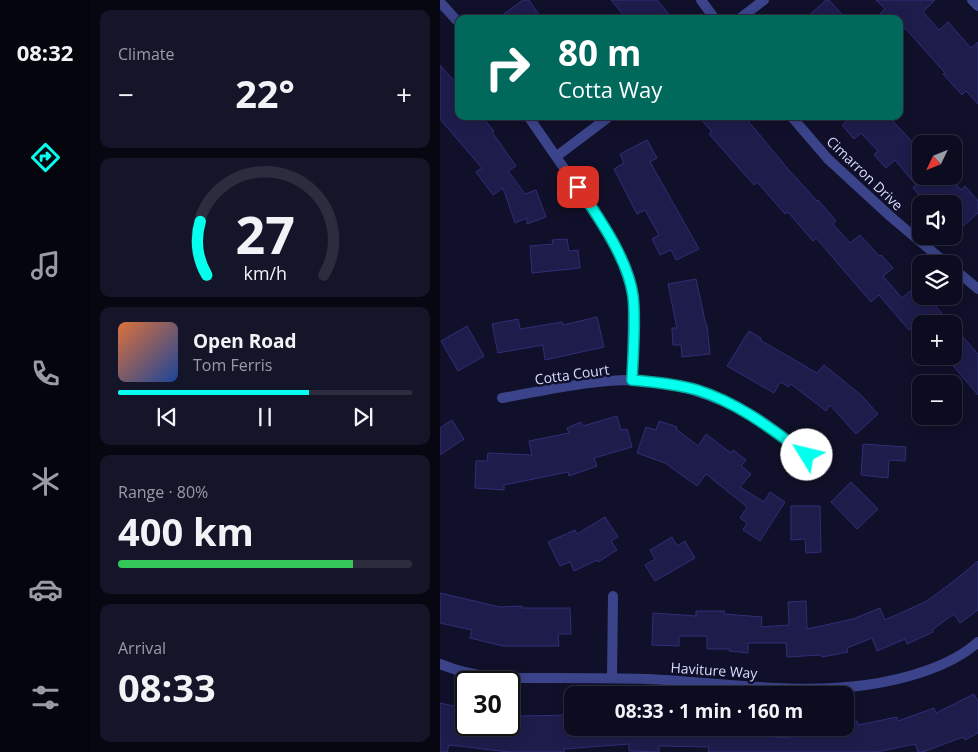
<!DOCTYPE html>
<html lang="en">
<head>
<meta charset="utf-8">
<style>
  :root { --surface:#0c0c20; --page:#151529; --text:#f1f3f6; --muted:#9a9ba5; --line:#2c2c3e; --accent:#05ffef }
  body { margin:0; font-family:"Open Sans",sans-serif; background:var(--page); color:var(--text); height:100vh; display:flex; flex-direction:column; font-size:19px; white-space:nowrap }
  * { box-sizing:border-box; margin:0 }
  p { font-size:16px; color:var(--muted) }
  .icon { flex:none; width:28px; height:28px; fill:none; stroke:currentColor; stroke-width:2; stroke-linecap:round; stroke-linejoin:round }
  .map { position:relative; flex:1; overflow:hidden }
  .details { display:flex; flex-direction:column; gap:10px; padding:10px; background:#070712; width:350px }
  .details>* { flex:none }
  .guide { position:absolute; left:15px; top:15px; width:448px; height:105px; border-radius:10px; box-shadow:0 2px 12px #0003,0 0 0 1px var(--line); background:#00695c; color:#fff; overflow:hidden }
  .needle { width:32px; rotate:227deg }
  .fabs { position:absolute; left:472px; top:135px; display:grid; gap:10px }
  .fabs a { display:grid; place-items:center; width:50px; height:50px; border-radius:10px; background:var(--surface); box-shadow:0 2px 12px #0003,0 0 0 1px var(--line); font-size:25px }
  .speed { position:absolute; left:15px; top:671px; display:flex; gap:10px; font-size:25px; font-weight:700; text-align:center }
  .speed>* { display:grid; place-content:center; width:65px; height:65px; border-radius:50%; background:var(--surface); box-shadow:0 2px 12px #0003,0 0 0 1px var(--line); line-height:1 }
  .speed .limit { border:2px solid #111; border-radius:8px; background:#fff; color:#111 }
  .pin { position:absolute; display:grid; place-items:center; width:42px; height:42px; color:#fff; margin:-21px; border-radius:10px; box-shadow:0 2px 8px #0006 }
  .me { position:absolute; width:55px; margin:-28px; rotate:306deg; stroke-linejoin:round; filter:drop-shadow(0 0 4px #0008) }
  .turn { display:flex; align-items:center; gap:18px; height:105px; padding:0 20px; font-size:22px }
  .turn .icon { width:65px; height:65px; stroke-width:2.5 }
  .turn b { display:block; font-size:35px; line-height:42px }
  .big { font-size:38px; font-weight:700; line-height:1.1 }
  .details .tile { flex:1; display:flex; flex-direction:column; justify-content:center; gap:8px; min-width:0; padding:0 18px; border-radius:10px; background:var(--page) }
  .details .dial { align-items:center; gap:0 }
  .dial svg { height:130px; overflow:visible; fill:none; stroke:var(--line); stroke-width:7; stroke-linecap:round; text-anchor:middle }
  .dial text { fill:var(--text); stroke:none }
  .song { display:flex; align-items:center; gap:15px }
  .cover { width:60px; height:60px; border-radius:8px; background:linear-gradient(135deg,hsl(20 70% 55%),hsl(220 70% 35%)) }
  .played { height:5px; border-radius:2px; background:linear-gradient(90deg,var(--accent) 65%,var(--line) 65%) }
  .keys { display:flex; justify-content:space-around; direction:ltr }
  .heat { display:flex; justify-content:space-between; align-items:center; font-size:28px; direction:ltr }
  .charge { height:8px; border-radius:4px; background:linear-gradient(90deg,#34c759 80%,var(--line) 0) }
  .trip { position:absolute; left:124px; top:686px; width:290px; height:50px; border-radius:10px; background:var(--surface); box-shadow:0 2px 12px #0003,0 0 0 1px var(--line); font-weight:700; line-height:50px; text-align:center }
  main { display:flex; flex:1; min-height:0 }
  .tab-bar { display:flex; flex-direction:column; width:90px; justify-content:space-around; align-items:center; background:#05050d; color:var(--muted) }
  .tab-bar .icon { width:35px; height:35px }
  .tab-bar .current { color:var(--accent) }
  .tab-bar b { font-size:22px; color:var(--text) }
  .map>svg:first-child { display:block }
  .building { fill:#1e1c4b; stroke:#302e78 }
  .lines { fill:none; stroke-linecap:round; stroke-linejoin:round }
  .minor { stroke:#3b448a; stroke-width:10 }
  .route-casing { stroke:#03a69b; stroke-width:12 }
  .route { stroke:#05ffef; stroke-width:9 }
  .labels { text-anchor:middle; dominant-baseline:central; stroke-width:5; stroke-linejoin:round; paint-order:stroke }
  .street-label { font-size:14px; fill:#d9dbff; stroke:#10102a }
</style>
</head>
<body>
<main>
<nav class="tab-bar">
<b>08:32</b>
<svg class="icon current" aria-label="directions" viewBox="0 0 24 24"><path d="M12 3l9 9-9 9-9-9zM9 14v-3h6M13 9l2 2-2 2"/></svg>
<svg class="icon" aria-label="music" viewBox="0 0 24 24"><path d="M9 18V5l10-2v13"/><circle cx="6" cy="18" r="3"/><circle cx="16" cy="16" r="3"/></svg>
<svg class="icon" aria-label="phone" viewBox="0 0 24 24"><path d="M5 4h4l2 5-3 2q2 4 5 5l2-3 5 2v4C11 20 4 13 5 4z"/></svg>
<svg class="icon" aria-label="climate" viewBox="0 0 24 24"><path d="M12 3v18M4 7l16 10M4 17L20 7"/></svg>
<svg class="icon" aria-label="car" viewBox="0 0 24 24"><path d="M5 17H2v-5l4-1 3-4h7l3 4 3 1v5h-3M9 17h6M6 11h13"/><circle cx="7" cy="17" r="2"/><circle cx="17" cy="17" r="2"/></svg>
<svg class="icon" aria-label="filters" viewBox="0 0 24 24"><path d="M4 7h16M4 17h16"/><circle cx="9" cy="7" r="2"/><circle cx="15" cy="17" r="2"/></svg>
</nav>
<section class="details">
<div class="tile"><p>Climate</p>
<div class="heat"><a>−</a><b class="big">22°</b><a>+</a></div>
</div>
<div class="tile dial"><svg viewBox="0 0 100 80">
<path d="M14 69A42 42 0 1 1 86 69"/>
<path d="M14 69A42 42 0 0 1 10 36" stroke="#05ffef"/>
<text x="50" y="56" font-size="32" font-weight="700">27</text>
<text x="50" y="72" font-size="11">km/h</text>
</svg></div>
<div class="tile">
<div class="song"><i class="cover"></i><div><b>Open Road</b><p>Tom Ferris</p></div></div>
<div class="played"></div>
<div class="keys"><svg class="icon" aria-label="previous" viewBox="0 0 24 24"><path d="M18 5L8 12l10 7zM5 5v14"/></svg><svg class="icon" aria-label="pause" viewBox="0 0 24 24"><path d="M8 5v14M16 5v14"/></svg><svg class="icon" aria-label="next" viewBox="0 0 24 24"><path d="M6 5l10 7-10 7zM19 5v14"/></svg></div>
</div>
<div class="tile"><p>Range · 80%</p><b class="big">400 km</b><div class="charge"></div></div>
<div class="tile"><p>Arrival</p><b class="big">08:33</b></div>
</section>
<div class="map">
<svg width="538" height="752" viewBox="0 0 538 752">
  <rect width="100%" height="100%" fill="#10102a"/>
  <g class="building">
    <polygon points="83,0 89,0 102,19 57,19"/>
    <polygon points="171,0 217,0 233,19 187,19"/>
    <polygon points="386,0 389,0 406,19 365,19"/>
    <polygon points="436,0 495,0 483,12 499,30 508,22 531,48 538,42 538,104 526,91 522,95 503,74 505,73 465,28 459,35 459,19 435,19 445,9"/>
    <polygon points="0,65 19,86 19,116 41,116 54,131 52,132 76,166 68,171 85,194 96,190 106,217 87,224 87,218 75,223 63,188 53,195 36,172 42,168 0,119"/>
    <polygon points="258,116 304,116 348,169 377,201 378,200 396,221 393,224 410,243 420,235 439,256 441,255 453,268 443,276 462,298 470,291 478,299 481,296 487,296 511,324 476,324 469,330 439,295 431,302 376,238 373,241 348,212 345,214 317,182 314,185 269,134 272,132"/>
    <polygon points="413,116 448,116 481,151 481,176 509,176 521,190 525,186 538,201 538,213 523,226 514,215 514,204 487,204 473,188 476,185 455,160 446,168 434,155 438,151 421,133 414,139 402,125"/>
    <polygon points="207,140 217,158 210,162 259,249 236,260 231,250 220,255 212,239 219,235 205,210 197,214 174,169 184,163 180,154"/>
    <polygon points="127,239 129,251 138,250 140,268 92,273 90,246 113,244 112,240"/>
    <polygon points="256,279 266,325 267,325 270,354 242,357 241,345 233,345 232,328 237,328 228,284"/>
    <polygon points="157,317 164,347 105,360 103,345 58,353 52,324 78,319 80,329 122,322 123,325"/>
    <polygon points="27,326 44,356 18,371 1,341"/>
    <polygon points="514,327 538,354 538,395 514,367"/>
    <polygon points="309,331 321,338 320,340 377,373 384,365 422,396 438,414 416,434 390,405 386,411 351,384 349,387 340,382 334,393 287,366"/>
    <polygon points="177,416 181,430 187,429 192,447 154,458 157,466 129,476 128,472 64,485 64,490 35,488 36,461 47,461 48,453 92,455 89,441 129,433 127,428 141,422 143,426"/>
    <polygon points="12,420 24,439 0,455 0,428"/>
    <polygon points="219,421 237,427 236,429 258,446 266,434 291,453 293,450 306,460 301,466 311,474 300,487 324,502 330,492 345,502 320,541 303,530 307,523 300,518 307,507 266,474 257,486 225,463 197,453 206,427 216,430"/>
    <polygon points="423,444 466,447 465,461 449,460 448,478 421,475"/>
    <polygon points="411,482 438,509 417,529 391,502"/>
    <polygon points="351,506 380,506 381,552 366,553 365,539 351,540"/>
    <polygon points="165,517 178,537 171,541 177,550 158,562 157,560 134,571 130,562 120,566 108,542 135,530 137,534"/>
    <polygon points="232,537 237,546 245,541 255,558 215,581 205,565 215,559 210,550"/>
    <polygon points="538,561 538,610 520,623 514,614 492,630 493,632 467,644 465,639 437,651 432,638 407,648 408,652 382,657 381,655 347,657 346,643 308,643 308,653 289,651 290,649 267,649 267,636 239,636 239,646 212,645 213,613 256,616 256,611 284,611 284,614 322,617 321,627 349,625 348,602 366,601 367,629 413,619 440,608 445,620 487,601 514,581"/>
    <polygon points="0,593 60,607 82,606 82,608 130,608 131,634 118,634 119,646 63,646 30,638 32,630 0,623"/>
    <polygon points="534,694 538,702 538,733 525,740 523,737 483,752 478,752 475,744 437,752 268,752 269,747 219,746 219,752 189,751 189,744 124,749 124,752 69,752 9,745 7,752 0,752 0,703 18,707 14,725 80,725 80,716 132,715 132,728 253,728 253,730 280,731 280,728 323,728 322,736 350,738 349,728 373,728 374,737 401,732 400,728 405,728 405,723 417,721 418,725 457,717 458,721 494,708 496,713"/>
  </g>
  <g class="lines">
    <g class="minor">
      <polyline points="261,0 275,19"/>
      <polyline points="532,0 538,6"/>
      <polyline points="0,2 19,23"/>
      <polyline points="299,19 324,0"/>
      <polyline points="88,116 159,219 182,259 193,295 192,380"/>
      <polyline points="351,116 388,159 451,217 507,264"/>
      <polyline points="117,156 170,116"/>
      <polyline points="514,269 538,289"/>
      <path d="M62,398C104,391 148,380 191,380C235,381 277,396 315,417C333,427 350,443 367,455"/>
      <path d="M0,664C39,680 71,678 112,678C143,678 175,678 206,679C279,682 353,695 426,685C462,680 511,667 538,642"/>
      <polyline points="172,678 173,596"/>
    </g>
  </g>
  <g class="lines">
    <g class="route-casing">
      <path id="route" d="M138,187C159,218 188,259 193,296C196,321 193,355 192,380C214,382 236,384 257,390C299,403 333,430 367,455"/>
    </g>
    <use href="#route" class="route"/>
  </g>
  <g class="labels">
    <g class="street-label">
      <text transform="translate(425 173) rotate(44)">Cimarron Drive</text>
      <text transform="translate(132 374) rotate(-8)">Cotta Court</text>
      <text transform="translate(274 670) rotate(4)">Haviture Way</text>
    </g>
  </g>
</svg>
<div class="fabs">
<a><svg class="needle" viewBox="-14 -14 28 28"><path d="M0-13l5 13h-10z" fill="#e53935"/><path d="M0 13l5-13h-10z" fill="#9a9ba5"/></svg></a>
<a><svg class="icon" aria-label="sound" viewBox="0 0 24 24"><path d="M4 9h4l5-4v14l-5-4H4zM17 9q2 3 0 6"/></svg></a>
<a><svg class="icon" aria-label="layers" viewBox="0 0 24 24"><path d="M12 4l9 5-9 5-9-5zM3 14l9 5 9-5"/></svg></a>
<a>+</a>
<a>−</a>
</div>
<div class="speed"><div class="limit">30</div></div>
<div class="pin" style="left:138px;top:187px;background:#d93025"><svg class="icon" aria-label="arrive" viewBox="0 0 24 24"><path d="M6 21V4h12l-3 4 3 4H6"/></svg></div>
<svg class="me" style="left:367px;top:455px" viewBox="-20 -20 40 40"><circle r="19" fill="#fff"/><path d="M0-13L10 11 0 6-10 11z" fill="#05ffef"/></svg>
<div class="trip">08:33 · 1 min · 160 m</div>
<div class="guide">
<div class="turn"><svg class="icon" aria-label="right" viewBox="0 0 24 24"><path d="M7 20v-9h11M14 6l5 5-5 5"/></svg><div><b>80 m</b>Cotta Way</div></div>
</div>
</div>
</main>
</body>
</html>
